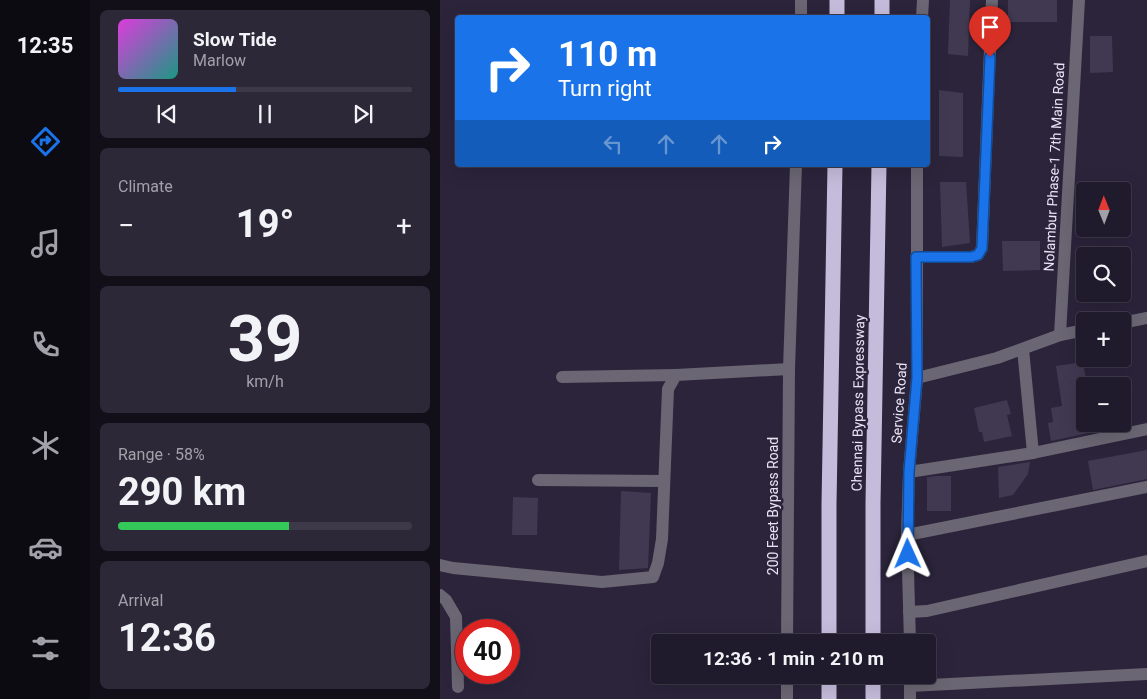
<!DOCTYPE html>
<html lang="en">
<head>
<meta charset="utf-8">
<style>
  :root { --surface:#201b2c; --page:#2d2838; --text:#f1f3f6; --muted:#a2a1a9; --line:#3d3948; --accent:#1a73e8 }
  body { margin:0; font-family:Roboto,sans-serif; background:var(--page); color:var(--text); height:100vh; display:flex; flex-direction:column; font-size:19px; white-space:nowrap }
  * { box-sizing:border-box; margin:0 }
  p { font-size:16px; color:var(--muted) }
  .icon { flex:none; width:28px; height:28px; fill:none; stroke:currentColor; stroke-width:2; stroke-linecap:round; stroke-linejoin:round }
  .map { position:relative; flex:1; overflow:hidden }
  .panel { display:flex; flex-direction:column; gap:10px; padding:10px; background:#120f18; width:350px }
  .panel>* { flex:none }
  .banner { position:absolute; left:15px; top:15px; width:475px; height:152px; border-radius:5px; box-shadow:0 5px 20px #0002,0 0 0 1px var(--line); background:#1a73e8; color:#fff; overflow:hidden }
  .needle { width:32px; rotate:359deg }
  .fabs { position:absolute; left:636px; top:182px; display:grid; gap:10px }
  .fabs a { display:grid; place-items:center; width:55px; height:55px; border-radius:5px; background:var(--surface); box-shadow:0 5px 20px #0002,0 0 0 1px var(--line); font-size:25px }
  .speed { position:absolute; left:15px; top:619px; display:flex; gap:10px; font-size:25px; font-weight:700; text-align:center }
  .speed>* { display:grid; place-content:center; width:65px; height:65px; border-radius:50%; background:var(--surface); box-shadow:0 5px 20px #0002,0 0 0 1px var(--line); line-height:1 }
  .speed .limit { border:8px solid #d22; background:#fff; color:#111 }
  .pin { position:absolute; display:grid; place-items:center; width:42px; height:42px; color:#fff; margin:-51px -21px; border-radius:50% 50% 50% 0; rotate:-45deg; box-shadow:0 0 5px #0007 }
  .pin .icon { rotate:45deg }
  .me { position:absolute; width:55px; margin:-28px; rotate:359deg; stroke-linejoin:round; filter:drop-shadow(0 0 4px #0008) }
  .turn { display:flex; align-items:center; gap:18px; height:105px; padding:0 20px; font-size:22px }
  .turn .icon { width:65px; height:65px; stroke-width:2.5 }
  .turn b { display:block; font-size:35px; line-height:42px }
  .lanes { display:flex; align-items:center; height:48px; padding:0 20px; background:#0003; justify-content:center; gap:25px; direction:ltr }
  .lanes .off { opacity:.35 }
  .big { font-size:38px; font-weight:700; line-height:1.1 }
  .panel .tile { flex:1; display:flex; flex-direction:column; justify-content:center; gap:8px; min-width:0; padding:0 18px; border-radius:8px; background:var(--page) }
  .panel .dial { align-items:center; gap:0 }
  .dial b { font-size:65px; line-height:1 }
  .song { display:flex; align-items:center; gap:15px }
  .cover { width:60px; height:60px; border-radius:8px; background:linear-gradient(135deg,hsl(300 70% 55%),hsl(170 70% 35%)) }
  .played { height:5px; border-radius:2px; background:linear-gradient(90deg,var(--accent) 40%,var(--line) 40%) }
  .keys { display:flex; justify-content:space-around; direction:ltr }
  .heat { display:flex; justify-content:space-between; align-items:center; font-size:28px; direction:ltr }
  .charge { height:8px; border-radius:4px; background:linear-gradient(90deg,#34c759 58%,var(--line) 0) }
  .trip { position:absolute; left:211px; top:634px; width:285px; height:50px; border-radius:5px; background:var(--surface); box-shadow:0 5px 20px #0002,0 0 0 1px var(--line); font-weight:700; line-height:50px; text-align:center }
  main { display:flex; flex:1; min-height:0 }
  .menu { display:flex; flex-direction:column; width:90px; justify-content:space-around; align-items:center; background:#0d0b12; color:var(--muted) }
  .menu .icon { width:35px; height:35px }
  .menu .on { color:var(--accent) }
  .menu b { font-size:22px; color:var(--text) }
  .map>svg:first-child { display:block }
  .building { fill:#413952 }
  .lines { fill:none; stroke-linecap:round; stroke-linejoin:round }
  .minor { stroke:#6a6673; stroke-width:12 }
  .highway { stroke:#c5bcdb; stroke-width:15 }
  .route-casing { stroke:#114b97; stroke-width:12 }
  .route { stroke:#1a73e8; stroke-width:9 }
  .labels { text-anchor:middle; dominant-baseline:central; stroke-width:5; stroke-linejoin:round; paint-order:stroke }
  .street-label { font-size:14px; fill:#e9e4f4; stroke:#2b243b }
</style>
</head>
<body>
<main>
<nav class="menu">
<b>12:35</b>
<svg class="icon on" aria-label="directions" viewBox="0 0 24 24"><path d="M12 3l9 9-9 9-9-9zM9 14v-3h6M13 9l2 2-2 2"/></svg>
<svg class="icon" aria-label="music" viewBox="0 0 24 24"><path d="M9 18V5l10-2v13"/><circle cx="6" cy="18" r="3"/><circle cx="16" cy="16" r="3"/></svg>
<svg class="icon" aria-label="phone" viewBox="0 0 24 24"><path d="M5 4h4l2 5-3 2q2 4 5 5l2-3 5 2v4C11 20 4 13 5 4z"/></svg>
<svg class="icon" aria-label="climate" viewBox="0 0 24 24"><path d="M12 3v18M4 7l16 10M4 17L20 7"/></svg>
<svg class="icon" aria-label="car" viewBox="0 0 24 24"><path d="M5 17H2v-5l4-1 3-4h7l3 4 3 1v5h-3M9 17h6M6 11h13"/><circle cx="7" cy="17" r="2"/><circle cx="17" cy="17" r="2"/></svg>
<svg class="icon" aria-label="filters" viewBox="0 0 24 24"><path d="M4 7h16M4 17h16"/><circle cx="9" cy="7" r="2"/><circle cx="15" cy="17" r="2"/></svg>
</nav>
<section class="panel">
<div class="tile">
<div class="song"><i class="cover"></i><div><b>Slow Tide</b><p>Marlow</p></div></div>
<div class="played"></div>
<div class="keys"><svg class="icon" aria-label="previous" viewBox="0 0 24 24"><path d="M18 5L8 12l10 7zM5 5v14"/></svg><svg class="icon" aria-label="pause" viewBox="0 0 24 24"><path d="M8 5v14M16 5v14"/></svg><svg class="icon" aria-label="next" viewBox="0 0 24 24"><path d="M6 5l10 7-10 7zM19 5v14"/></svg></div>
</div>
<div class="tile"><p>Climate</p>
<div class="heat"><a>−</a><b class="big">19°</b><a>+</a></div>
</div>
<div class="tile dial"><b>39</b><p>km/h</p></div>
<div class="tile"><p>Range · 58%</p><b class="big">290 km</b><div class="charge"></div></div>
<div class="tile"><p>Arrival</p><b class="big">12:36</b></div>
</section>
<div class="map">
<svg width="707" height="699" viewBox="0 0 707 699">
  <rect width="100%" height="100%" fill="#2b243b"/>
  <g class="building">
    <polygon points="510,0 530,0 528,56 508,54"/>
    <rect x="568" y="0" width="49" height="22"/>
    <polygon points="650,36 672,36 673,72 650,73"/>
    <polygon points="499,90 523,93 523,157 499,156"/>
    <polygon points="500,182 526,182 530,243 502,247"/>
    <polygon points="562,241 600,241 600,270 563,271"/>
    <polygon points="643,362 647,386 645,386 645,396 642,396 645,424 646,424 648,433 611,441 608,423 613,422 611,408 622,406 616,366"/>
    <polygon points="567,400 571,414 567,415 572,436 544,442 542,432 539,432 534,408"/>
    <polygon points="707,450 707,479 653,490 648,461"/>
    <polygon points="590,462 588,474 573,495 559,498 558,467"/>
    <polygon points="497,476 511,476 511,511 487,511 487,477"/>
    <polygon points="181,491 211,493 208,568 179,570"/>
    <polygon points="73,497 98,498 97,535 72,535"/>
  </g>
  <g class="lines">
    <g class="minor">
      <polyline points="361,18 361,0"/>
      <polyline points="482,18 483,0"/>
      <polyline points="476,257 531,257 538,255 542,248 552,0"/>
      <polyline points="682,323 707,318"/>
      <polyline points="620,335 639,0"/>
      <polyline points="583,349 593,453"/>
      <polyline points="122,377 236,375"/>
      <polyline points="477,378 557,358 620,335 645,330"/>
      <polyline points="469,472 593,453 707,429"/>
      <polyline points="98,480 224,481"/>
      <polyline points="467,535 707,487"/>
      <polyline points="0,565 13,568 162,582 213,577 218,563 222,539 228,389 236,375 349,369"/>
      <polyline points="0,595 6,600 16,617 18,687"/>
      <polyline points="469,612 487,611 707,561"/>
      <polyline points="347,642 349,369 356,165"/>
      <polyline points="470,642 467,535 469,472 477,378 477,165"/>
      <polyline points="470,686 707,674"/>
      <polyline points="347,699 347,675"/>
      <polyline points="470,699 470,675"/>
    </g>
    <g class="highway">
      <polyline points="397,18 397,0"/>
      <polyline points="442,18 442,0"/>
      <polyline points="389,642 389,504 395,165"/>
      <polyline points="433,642 433,503 439,165"/>
      <polyline points="389,699 389,675"/>
      <polyline points="433,699 433,675"/>
    </g>
  </g>
  <g class="lines">
    <g class="route-casing">
      <polyline id="route" points="468,554 469,472 477,378 476,257 531,257 538,255 542,248 550,57"/>
    </g>
    <use href="#route" class="route"/>
  </g>
  <g class="labels">
    <g class="street-label">
      <text transform="translate(614 167) rotate(-87)">Nolambur Phase-1 7th Main Road</text>
      <text transform="translate(418 403) rotate(-89)">Chennai Bypass Expressway</text>
      <text transform="translate(459 403) rotate(-86)">Service Road</text>
      <text transform="translate(333 506) rotate(-90)">200 Feet Bypass Road</text>
    </g>
  </g>
</svg>
<div class="fabs">
<a><svg class="needle" viewBox="-14 -14 28 28"><path d="M0-13l5 13h-10z" fill="#e53935"/><path d="M0 13l5-13h-10z" fill="#a2a1a9"/></svg></a>
<a><svg class="icon" aria-label="search" viewBox="0 0 24 24"><circle cx="10" cy="10" r="6"/><path d="M15 15l6 6"/></svg></a>
<a>+</a>
<a>−</a>
</div>
<div class="speed"><div class="limit">40</div></div>
<div class="pin" style="left:550px;top:57px;background:#d93025"><svg class="icon" aria-label="arrive" viewBox="0 0 24 24"><path d="M6 21V4h12l-3 4 3 4H6"/></svg></div>
<svg class="me" style="left:468px;top:554px" viewBox="-20 -20 40 40"><path d="M0-17L14 15 0 8-14 15z" fill="#1a73e8" stroke="#fff" stroke-width="4"/></svg>
<div class="trip">12:36 · 1 min · 210 m</div>
<div class="banner">
<div class="turn"><svg class="icon" aria-label="right" viewBox="0 0 24 24"><path d="M7 20v-9h11M14 6l5 5-5 5"/></svg><div><b>110 m</b>Turn right</div></div>
<div class="lanes"><svg class="icon off" aria-label="left" viewBox="0 0 24 24"><path d="M17 20v-9H6M10 6l-5 5 5 5"/></svg><svg class="icon off" aria-label="ahead" viewBox="0 0 24 24"><path d="M12 20V5M6 11l6-6 6 6"/></svg><svg class="icon off" aria-label="ahead" viewBox="0 0 24 24"><path d="M12 20V5M6 11l6-6 6 6"/></svg><svg class="icon" aria-label="right" viewBox="0 0 24 24"><path d="M7 20v-9h11M14 6l5 5-5 5"/></svg></div>
</div>
</div>
</main>
</body>
</html>
